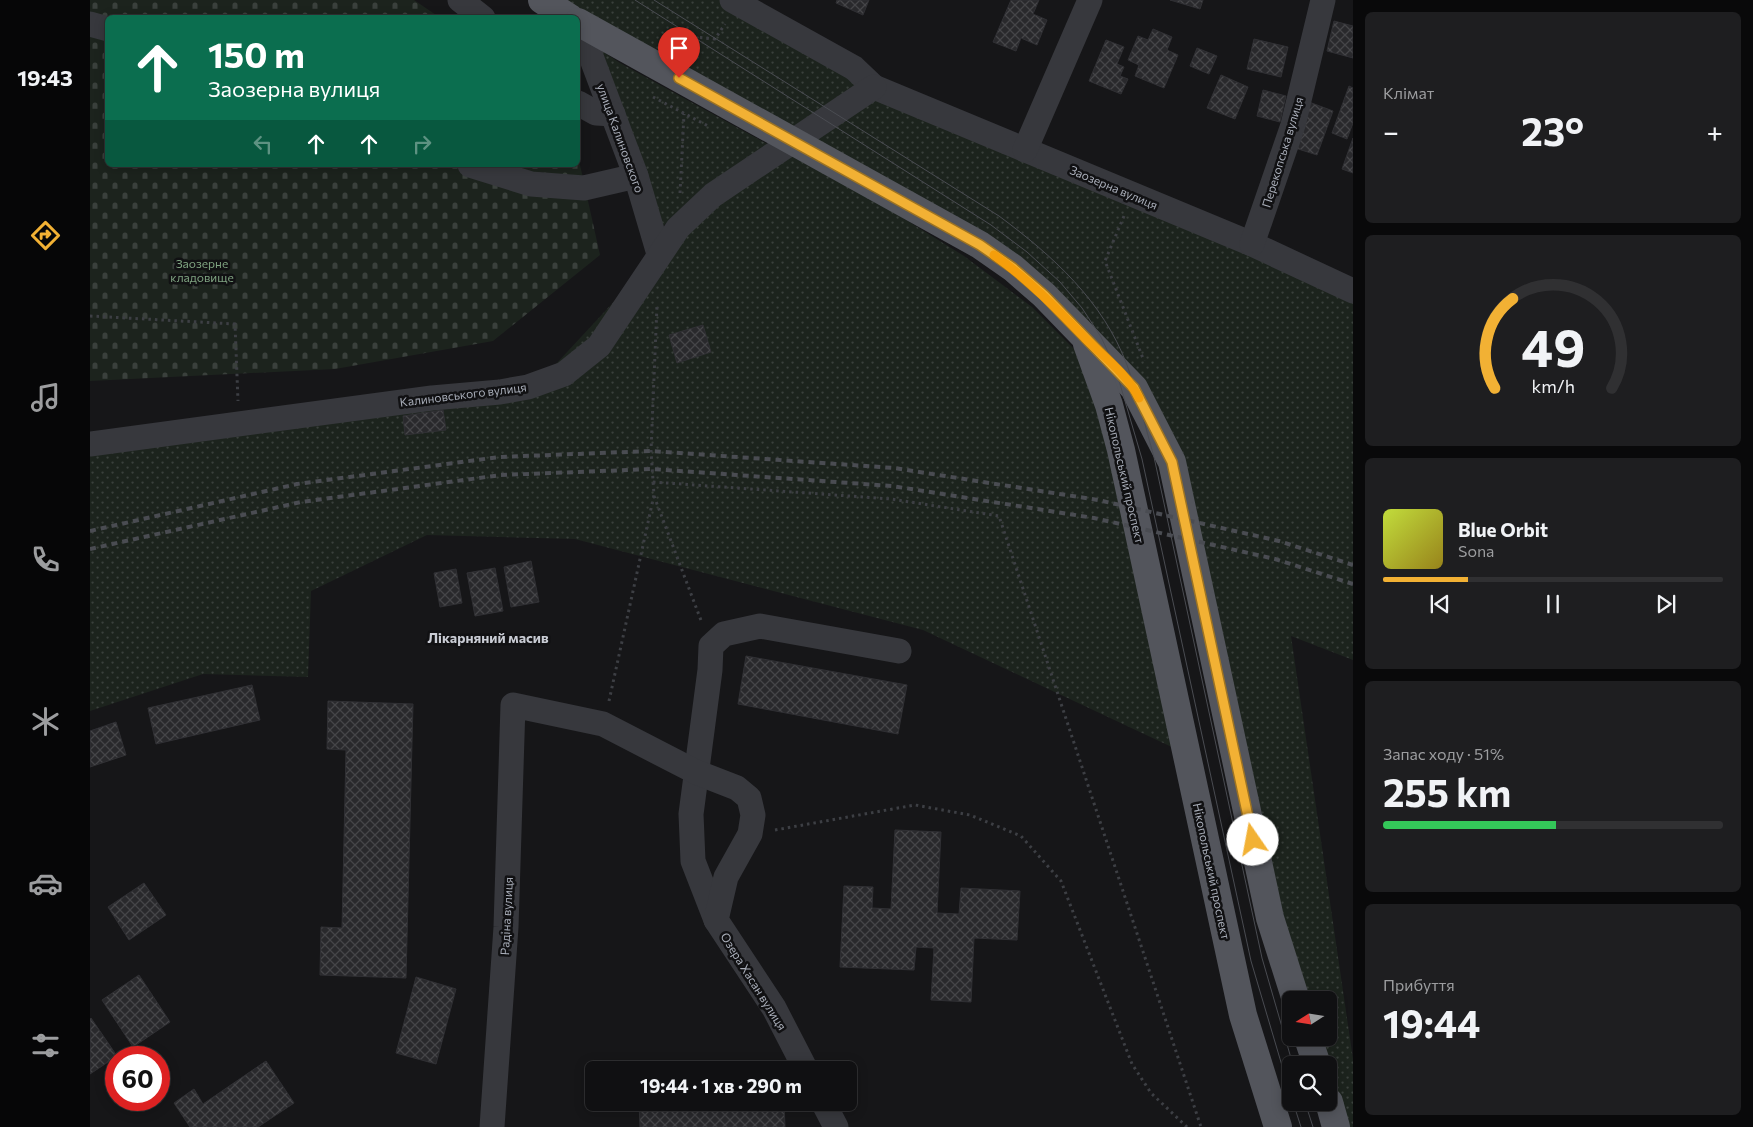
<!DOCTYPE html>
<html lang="uk">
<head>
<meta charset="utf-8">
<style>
  :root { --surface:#101012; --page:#1e1e20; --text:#f1f3f6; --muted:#9c9d9f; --line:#303032; --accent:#f2b134 }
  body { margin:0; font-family:Commissioner,sans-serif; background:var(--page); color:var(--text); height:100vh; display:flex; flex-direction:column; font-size:19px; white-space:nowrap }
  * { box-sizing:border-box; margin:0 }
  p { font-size:16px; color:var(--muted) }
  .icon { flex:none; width:28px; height:28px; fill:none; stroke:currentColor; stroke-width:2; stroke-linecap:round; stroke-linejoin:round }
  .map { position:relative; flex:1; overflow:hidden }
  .panel { display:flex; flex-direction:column; gap:12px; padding:12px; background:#09090a; width:400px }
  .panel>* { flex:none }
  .top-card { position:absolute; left:15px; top:15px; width:475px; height:152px; border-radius:8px; box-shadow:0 2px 12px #0003,0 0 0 1px var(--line); background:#0b6e4f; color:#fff; overflow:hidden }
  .needle { width:32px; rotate:258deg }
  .tools { position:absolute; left:1192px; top:991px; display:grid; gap:10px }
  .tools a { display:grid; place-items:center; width:55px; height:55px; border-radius:8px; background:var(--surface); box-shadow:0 2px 12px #0003,0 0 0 1px var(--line); font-size:25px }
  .speed { position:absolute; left:15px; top:1046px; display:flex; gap:10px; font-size:25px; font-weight:700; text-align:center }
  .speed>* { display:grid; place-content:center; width:65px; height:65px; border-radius:50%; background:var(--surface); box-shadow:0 2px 12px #0003,0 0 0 1px var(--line); line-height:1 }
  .speed .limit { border:8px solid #d22; background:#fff; color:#111 }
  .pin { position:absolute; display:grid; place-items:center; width:42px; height:42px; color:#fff; margin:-51px -21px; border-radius:50% 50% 50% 0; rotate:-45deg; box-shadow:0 0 5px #0007 }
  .pin .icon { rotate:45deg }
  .me { position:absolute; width:55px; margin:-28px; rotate:348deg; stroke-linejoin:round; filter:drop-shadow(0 0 4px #0008) }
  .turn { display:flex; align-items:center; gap:18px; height:105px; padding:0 20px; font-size:22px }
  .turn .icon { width:65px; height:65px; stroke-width:2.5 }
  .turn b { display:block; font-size:35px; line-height:42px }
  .lanes { display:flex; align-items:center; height:48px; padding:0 20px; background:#0003; justify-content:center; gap:25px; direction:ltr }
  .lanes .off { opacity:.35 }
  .big { font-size:38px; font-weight:700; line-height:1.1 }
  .panel .card { flex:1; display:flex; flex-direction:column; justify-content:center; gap:8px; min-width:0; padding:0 18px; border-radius:8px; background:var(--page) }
  .panel .dial { align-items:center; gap:0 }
  .dial svg { height:130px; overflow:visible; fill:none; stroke:var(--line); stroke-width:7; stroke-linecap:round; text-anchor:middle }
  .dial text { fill:var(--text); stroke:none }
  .song { display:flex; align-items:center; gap:15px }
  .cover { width:60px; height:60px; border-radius:8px; background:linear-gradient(135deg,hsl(70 70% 55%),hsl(50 70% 35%)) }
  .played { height:5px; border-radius:2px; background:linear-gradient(90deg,var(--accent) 25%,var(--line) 25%) }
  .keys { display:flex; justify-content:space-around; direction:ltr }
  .heat { display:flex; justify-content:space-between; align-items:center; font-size:28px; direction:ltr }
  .charge { height:8px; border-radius:4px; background:linear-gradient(90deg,#34c759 51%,var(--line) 0) }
  .trip { position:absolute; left:495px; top:1061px; width:272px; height:50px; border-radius:8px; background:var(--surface); box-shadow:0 2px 12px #0003,0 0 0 1px var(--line); font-weight:700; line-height:50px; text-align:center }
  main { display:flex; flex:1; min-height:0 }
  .tab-bar { display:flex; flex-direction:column; width:90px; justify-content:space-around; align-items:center; background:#060607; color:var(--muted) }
  .tab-bar .icon { width:35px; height:35px }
  .tab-bar .on { color:var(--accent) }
  .tab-bar b { font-size:22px; color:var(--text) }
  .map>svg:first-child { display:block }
  .grass { fill:url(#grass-dots) }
  .cemetery { fill:url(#cemetery-stones) }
  .building { fill:url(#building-cross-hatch); stroke:#303034 }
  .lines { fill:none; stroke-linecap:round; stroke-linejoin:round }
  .path { stroke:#3d3f44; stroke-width:3; stroke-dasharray:2.5 4; stroke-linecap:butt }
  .minor { stroke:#37383d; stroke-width:25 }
  .major { stroke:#53555c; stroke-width:28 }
  .tram { stroke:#4a4c52; stroke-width:1 }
  .rail { stroke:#4a4c52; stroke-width:4; stroke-dasharray:6 5; stroke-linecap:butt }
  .route-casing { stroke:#9d7322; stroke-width:12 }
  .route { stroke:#f2b134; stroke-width:9 }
  .slow { stroke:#f59e0b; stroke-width:9 }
  .labels { text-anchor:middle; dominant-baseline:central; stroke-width:5; stroke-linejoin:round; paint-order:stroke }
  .street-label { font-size:12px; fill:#a8adb8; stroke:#111113 }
  .park-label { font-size:12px; fill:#7fa381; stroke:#111113 }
  .neighbourhood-label { font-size:14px; font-weight:bold; fill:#c9ccd4; stroke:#111113 }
</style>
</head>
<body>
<main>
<nav class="tab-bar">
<b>19:43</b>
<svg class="icon on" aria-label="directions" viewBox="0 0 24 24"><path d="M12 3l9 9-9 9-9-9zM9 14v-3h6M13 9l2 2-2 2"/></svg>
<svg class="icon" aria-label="music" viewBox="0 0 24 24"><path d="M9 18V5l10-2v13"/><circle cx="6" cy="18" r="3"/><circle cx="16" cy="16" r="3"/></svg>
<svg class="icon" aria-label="phone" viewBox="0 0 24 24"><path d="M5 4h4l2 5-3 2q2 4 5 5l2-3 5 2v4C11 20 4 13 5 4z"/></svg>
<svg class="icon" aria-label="climate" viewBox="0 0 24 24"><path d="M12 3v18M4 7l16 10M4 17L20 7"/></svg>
<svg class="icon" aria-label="car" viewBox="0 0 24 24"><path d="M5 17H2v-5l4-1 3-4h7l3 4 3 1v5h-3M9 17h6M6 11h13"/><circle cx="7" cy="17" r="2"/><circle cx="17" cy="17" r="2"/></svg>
<svg class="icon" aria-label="filters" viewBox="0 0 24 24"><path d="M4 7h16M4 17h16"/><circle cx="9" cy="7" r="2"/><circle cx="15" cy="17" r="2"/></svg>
</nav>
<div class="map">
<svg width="1263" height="1127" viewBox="0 0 1263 1127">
  <defs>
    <pattern id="grass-dots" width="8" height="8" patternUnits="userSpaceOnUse" patternTransform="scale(1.25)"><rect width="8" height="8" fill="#1c231d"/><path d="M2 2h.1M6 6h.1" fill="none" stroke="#3a403c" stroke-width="1.8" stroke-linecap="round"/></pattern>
    <pattern id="cemetery-stones" width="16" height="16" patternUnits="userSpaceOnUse" patternTransform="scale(1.25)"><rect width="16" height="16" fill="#1c231d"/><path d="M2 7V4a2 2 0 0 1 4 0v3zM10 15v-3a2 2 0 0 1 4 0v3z" fill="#3a403c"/></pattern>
    <pattern id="building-cross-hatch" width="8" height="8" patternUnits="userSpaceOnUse" patternTransform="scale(1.25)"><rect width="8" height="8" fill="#29292c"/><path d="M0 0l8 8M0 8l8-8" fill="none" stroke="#454548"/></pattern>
  </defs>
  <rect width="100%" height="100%" fill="#161618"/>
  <g class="grass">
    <polygon points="468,0 642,0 764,68 1263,291 1263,660 1201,636 1263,1059 1263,1127 1257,1127 1229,1038 1239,1038 1239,1000 1217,1000 1190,914 1091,462 955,293"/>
    <polygon points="488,35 530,63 681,146 617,187 556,241"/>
    <polygon points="701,156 800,210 874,256 942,307 989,354 1010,409 1086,749 833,630 485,539 337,535 221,591 218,677 113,674 0,711 0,443 412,394 465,365 557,266 630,202"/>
  </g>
  <polygon class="cemetery" points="0,0 324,0 349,17 18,18 18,165 488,165 488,156 510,255 403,341 245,369 0,381"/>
  <g class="building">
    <polygon points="747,0 779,0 773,15 746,3"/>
    <polygon points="921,0 949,0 943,14 957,20 947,45 931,38 926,51 903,42"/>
    <polygon points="1080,0 1113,0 1110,9"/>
    <polygon points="1244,21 1263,26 1263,58 1237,51"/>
    <polygon points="1063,29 1082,37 1077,50 1088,55 1074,88 1045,76 1049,65 1038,60 1048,36 1058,40"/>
    <polygon points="1164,39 1198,47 1191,77 1157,69"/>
    <polygon points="1016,40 1034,47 1027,64 1034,67 1030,76 1038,79 1031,94 999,81"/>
    <polygon points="1107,48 1127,56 1119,74 1100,66"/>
    <polygon points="1131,75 1158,87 1145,119 1117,108"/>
    <polygon points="1259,86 1263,88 1263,123 1257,139 1242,133"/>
    <polygon points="1173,90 1196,96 1190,122 1167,116"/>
    <polygon points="1219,102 1243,111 1227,155 1202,147"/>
    <polygon points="1263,138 1263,173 1252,169"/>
    <polygon points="613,325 621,352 587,363 579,335"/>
    <polygon points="353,410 356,430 315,435 313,416"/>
    <polygon points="441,561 449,602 421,607 414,567"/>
    <polygon points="405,568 413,611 385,616 377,573"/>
    <polygon points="366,569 372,603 350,607 344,573"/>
    <polygon points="656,656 817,685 808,734 648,704"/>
    <polygon points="162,685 170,720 66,744 58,708"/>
    <polygon points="238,701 323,704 316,978 230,975 231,927 252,928 256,750 237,749"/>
    <polygon points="26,722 36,755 0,767 0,731"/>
    <polygon points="805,830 851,832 847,913 869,914 871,888 930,891 927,940 884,938 881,1002 841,1000 844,948 826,947 824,970 750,967 754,886 783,887 782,908 801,909"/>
    <polygon points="54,883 76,915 39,940 18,907"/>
    <polygon points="49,975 80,1022 43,1047 12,1000"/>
    <polygon points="326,977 366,989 346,1064 306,1053"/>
    <polygon points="1,1018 27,1056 0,1074 0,1019"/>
    <polygon points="176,1061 204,1103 168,1127 100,1127 84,1103 104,1089 113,1104"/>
    <polygon points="549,1102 694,1102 695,1127 550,1127"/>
  </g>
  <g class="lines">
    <g class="path">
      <polyline points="587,48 605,37 625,39 635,24"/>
      <polyline points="563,97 618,126"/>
      <polyline points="590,193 594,114"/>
      <polyline points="1034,216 1015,261 1054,361"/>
      <polyline points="0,316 145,324 148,401"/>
      <polyline points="563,482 801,499 909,516 1111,1127"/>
      <polyline points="564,496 612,623"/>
      <polyline points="519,701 564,495 561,451 567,305"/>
      <polyline points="685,830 825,805 880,815 931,836 971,881 1042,1064 1061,1093 1097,1127"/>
    </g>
    <g class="minor">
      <polyline points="370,0 393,18"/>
      <polyline points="642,0 764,68 784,87 1162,244 1263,291"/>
      <polyline points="488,22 546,176 569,254"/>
      <polyline points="0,24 18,29"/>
      <polyline points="488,103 506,113 523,114"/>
      <polyline points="935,150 1000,0"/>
      <polyline points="380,165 441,184 494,188 546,176"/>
      <polyline points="1162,244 1203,125 1233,0"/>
      <polyline points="0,444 342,398 410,392 438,387 474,374 509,346 588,228 623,195 784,87"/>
      <polyline points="626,920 603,861 601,814 620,670 621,646 634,634 670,626 809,651"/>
      <polyline points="733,1102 746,1127"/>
      <polyline points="402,1127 416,927 423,705 513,724 606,772 647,788 659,798 663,815 660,834 636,877 626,920 684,1008 716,1070"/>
    </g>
    <g class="major">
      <polyline points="452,0 480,18"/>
      <polyline points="488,22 890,245 923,268 954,295 1044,388 1082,462 1180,918 1206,1000"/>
      <polyline points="997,344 1019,405 1031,450 1153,1015 1188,1127"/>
      <polyline points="1218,1038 1227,1065"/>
      <polyline points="1239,1102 1246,1127"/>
    </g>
    <g class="tram">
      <polyline points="545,0 901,225 937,252 970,282 992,308 1011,337 1025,367 1052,459 1161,961 1201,1096"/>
      <path d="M564,0L909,216C963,256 1013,301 1037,365C1048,395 1055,426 1064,457L1172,958L1203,1065"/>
      <polyline points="1203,1102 1211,1127"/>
      <polyline points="1215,1102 1223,1127"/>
    </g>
    <g class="rail">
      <polyline points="0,531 207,484 409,457 561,451 804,468 1008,500 1189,541 1263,565"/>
      <polyline points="0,549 211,502 411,475 562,469 802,486 1004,518 1185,559 1263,584"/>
    </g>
  </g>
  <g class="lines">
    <g class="route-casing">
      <polyline id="route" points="589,78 890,245 923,268 954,295 1044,388 1082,462 1163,840"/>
    </g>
    <use href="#route" class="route"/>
    <path class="slow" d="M904,255C938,279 966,308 995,338C1014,357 1037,374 1049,398"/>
  </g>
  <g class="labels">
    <g class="street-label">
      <text transform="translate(531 138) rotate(70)">улица Калиновского</text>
      <text transform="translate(1192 152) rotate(-73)">Перекопська вулиця</text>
      <text transform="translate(1024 187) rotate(23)">Заозерна вулиця</text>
      <text transform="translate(373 394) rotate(-7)">Калиновського вулиця</text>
      <text transform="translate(1035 475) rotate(77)">Нікопольський проспект</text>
      <text transform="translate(1122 871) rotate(78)">Нікопольський проспект</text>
      <text transform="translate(416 916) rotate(-87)">Радіна вулиця</text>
      <text transform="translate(664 981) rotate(58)">Озера Хасан вулиця</text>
    </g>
    <g class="park-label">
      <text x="112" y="263">Заозерне<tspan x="112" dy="14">кладовище</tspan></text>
    </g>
    <g class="neighbourhood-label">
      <text x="398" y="637">Лікарняний масив</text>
    </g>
  </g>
</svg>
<div class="tools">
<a><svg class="needle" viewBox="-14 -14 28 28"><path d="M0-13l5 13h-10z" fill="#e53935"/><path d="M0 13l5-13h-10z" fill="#9c9d9f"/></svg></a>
<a><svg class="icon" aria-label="search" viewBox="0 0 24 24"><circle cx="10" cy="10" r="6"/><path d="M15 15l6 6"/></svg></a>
</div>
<div class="speed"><div class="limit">60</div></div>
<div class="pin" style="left:589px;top:78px;background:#d93025"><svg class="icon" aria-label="arrive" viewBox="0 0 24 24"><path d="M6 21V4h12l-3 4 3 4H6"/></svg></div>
<svg class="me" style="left:1163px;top:840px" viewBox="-20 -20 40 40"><circle r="19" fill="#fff"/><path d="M0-13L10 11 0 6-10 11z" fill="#f2b134"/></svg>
<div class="trip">19:44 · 1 хв · 290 m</div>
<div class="top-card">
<div class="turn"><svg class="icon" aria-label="ahead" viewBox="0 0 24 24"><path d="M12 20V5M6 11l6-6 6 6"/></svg><div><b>150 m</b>Заозерна вулиця</div></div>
<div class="lanes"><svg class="icon off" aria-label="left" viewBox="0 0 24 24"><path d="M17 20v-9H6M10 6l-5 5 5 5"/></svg><svg class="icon" aria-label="ahead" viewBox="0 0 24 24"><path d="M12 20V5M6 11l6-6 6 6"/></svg><svg class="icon" aria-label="ahead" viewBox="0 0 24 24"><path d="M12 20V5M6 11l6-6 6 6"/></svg><svg class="icon off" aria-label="right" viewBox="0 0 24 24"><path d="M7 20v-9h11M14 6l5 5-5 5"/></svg></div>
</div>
</div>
<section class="panel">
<div class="card"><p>Клімат</p>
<div class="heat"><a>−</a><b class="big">23°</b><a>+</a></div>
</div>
<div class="card dial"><svg viewBox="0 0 100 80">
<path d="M14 69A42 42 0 1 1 86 69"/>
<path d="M14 69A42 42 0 0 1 25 14" stroke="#f2b134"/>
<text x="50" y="56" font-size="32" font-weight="700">49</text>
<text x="50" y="72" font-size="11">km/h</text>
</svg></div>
<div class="card">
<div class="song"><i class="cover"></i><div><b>Blue Orbit</b><p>Sona</p></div></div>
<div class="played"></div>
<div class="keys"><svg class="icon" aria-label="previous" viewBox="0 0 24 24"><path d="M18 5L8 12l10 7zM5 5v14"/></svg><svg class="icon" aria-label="pause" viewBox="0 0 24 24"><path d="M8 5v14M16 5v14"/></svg><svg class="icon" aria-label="next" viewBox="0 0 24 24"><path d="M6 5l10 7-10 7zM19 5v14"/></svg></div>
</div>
<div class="card"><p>Запас ходу · 51%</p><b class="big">255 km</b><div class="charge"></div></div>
<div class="card"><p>Прибуття</p><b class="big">19:44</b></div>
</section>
</main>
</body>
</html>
